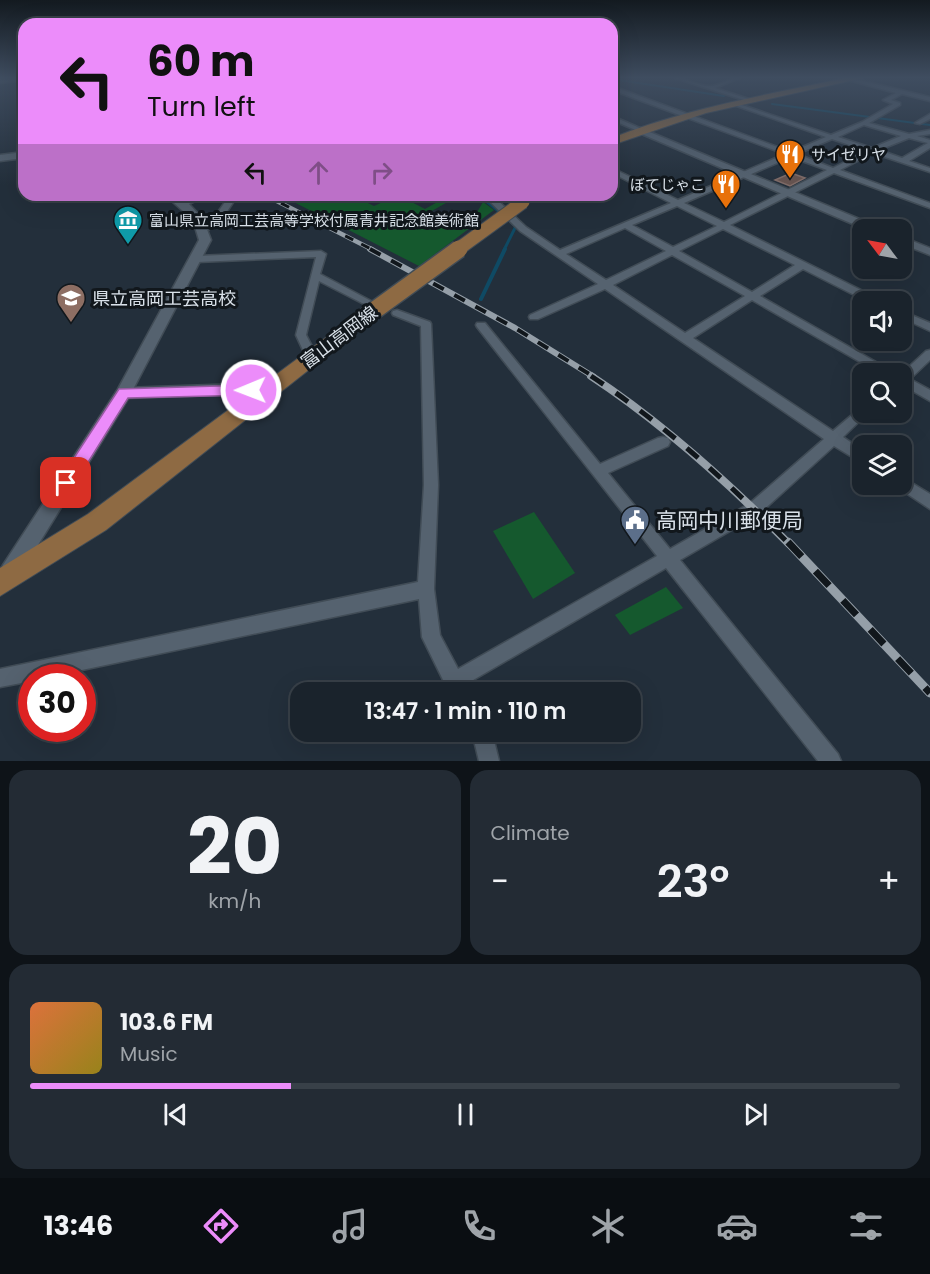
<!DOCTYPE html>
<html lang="en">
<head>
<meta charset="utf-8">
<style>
  :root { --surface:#1a232c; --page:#232b34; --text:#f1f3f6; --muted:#9fa4a9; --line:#384048; --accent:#ec8cfa }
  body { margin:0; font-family:Poppins,"Noto Sans JP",sans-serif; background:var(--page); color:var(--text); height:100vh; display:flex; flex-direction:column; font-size:22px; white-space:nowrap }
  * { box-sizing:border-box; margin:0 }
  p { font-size:20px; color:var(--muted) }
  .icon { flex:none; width:33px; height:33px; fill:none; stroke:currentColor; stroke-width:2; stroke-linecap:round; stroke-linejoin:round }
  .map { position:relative; height:761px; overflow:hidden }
  .details { display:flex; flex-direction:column; gap:9px; padding:9px; background:#0e1318; flex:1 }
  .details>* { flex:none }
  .top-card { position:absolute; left:18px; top:18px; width:600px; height:183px; border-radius:18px; box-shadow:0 6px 24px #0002,0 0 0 2px var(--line); background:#ec8cfa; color:#111; overflow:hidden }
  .needle { width:39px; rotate:302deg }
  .controls { position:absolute; left:852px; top:219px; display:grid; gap:12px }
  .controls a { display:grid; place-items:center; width:60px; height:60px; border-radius:12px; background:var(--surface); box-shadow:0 6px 24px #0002,0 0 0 2px var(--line); font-size:30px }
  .speed { position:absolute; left:18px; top:664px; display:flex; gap:12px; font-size:30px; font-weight:700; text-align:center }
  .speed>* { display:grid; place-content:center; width:78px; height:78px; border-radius:50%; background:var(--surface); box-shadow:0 6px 24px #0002,0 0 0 2px var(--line); line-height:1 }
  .speed .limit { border:9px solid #d22; background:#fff; color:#111 }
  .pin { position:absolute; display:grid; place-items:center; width:51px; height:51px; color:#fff; margin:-26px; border-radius:12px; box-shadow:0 3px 9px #0006 }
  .me { position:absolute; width:66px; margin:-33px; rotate:269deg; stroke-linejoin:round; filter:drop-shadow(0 0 4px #0008) }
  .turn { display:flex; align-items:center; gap:21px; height:126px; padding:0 30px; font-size:27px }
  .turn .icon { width:78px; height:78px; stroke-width:2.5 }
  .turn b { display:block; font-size:42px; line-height:51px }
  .lanes { display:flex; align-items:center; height:57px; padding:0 30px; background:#0003; justify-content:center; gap:30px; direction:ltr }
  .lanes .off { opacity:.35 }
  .big { font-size:45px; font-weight:600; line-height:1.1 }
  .details .card { flex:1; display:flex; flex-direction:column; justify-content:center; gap:9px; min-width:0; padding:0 21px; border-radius:18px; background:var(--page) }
  .details .dial { align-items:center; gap:0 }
  .dial b { font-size:78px; line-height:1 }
  .song { display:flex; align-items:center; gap:18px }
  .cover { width:72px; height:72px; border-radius:9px; background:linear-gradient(135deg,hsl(20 70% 55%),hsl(50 70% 35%)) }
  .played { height:6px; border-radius:3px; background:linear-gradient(90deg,var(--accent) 30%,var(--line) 30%) }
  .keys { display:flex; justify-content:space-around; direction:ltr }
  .heat { display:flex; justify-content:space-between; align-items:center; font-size:33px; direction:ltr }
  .details .tiles { flex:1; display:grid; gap:9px; grid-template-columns:1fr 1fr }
  .card:last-child { grid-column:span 2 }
  .trip { position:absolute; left:290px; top:682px; width:351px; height:60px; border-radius:18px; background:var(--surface); box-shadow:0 6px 24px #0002,0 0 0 2px var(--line); font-weight:600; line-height:60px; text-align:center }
  .dock { display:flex; height:96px; justify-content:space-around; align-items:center; background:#0a0e12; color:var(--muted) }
  .dock .icon { width:42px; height:42px }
  .dock .active { color:var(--accent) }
  .dock b { font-size:27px; color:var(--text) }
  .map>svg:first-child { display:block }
  .green { fill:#15592e }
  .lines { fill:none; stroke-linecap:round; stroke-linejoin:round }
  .stream-far2 { stroke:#0f4a64; stroke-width:2 }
  .stream-far1 { stroke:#0f4a64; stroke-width:3 }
  .stream { stroke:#0f4a64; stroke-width:4 }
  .building { fill:#66534f; stroke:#7f6b67; stroke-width:1.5 }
  .minor-casing { stroke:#414c56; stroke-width:3 }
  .tertiary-casing { stroke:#414c56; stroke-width:3 }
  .primary-casing { stroke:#414c56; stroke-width:2 }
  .minor { fill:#55626f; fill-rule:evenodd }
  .tertiary { fill:#55626f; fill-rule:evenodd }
  .primary { fill:#8e6a43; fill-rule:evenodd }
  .rail-far3-casing { stroke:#959fa8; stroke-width:4.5 }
  .rail-far2-casing { stroke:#959fa8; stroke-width:6 }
  .rail-far1-casing { stroke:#959fa8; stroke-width:8 }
  .rail-casing { stroke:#959fa8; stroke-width:9 }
  .rail-far3 { stroke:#11171c; stroke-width:3; stroke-dasharray:9; stroke-linecap:butt }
  .rail-far2 { stroke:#11171c; stroke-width:4; stroke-dasharray:12; stroke-linecap:butt }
  .rail-far1 { stroke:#11171c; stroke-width:5; stroke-dasharray:15; stroke-linecap:butt }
  .rail { stroke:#11171c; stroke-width:7; stroke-dasharray:20; stroke-linecap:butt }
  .primary-bridge-far1-casing { stroke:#414c56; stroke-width:15; stroke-linecap:butt }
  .primary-bridge-casing { stroke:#414c56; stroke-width:20; stroke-linecap:butt }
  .primary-bridge-far1 { stroke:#8e6a43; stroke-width:13 }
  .primary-bridge { stroke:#8e6a43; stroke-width:17 }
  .route { fill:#ec8cfa; stroke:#995ba2; stroke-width:1.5 }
  .labels { text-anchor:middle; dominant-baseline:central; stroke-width:6; stroke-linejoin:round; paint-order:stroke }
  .far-poi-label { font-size:15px; fill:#d9e1e9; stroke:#11171c; text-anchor:start }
  .poi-label { font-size:18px; fill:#d9e1e9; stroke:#11171c; text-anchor:start }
  .street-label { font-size:18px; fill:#d9e1e9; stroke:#11171c }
  .near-poi-label { font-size:21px; fill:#d9e1e9; stroke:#11171c; text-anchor:start }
</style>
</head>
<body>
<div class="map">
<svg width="930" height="761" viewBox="0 0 930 761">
  <rect width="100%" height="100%" fill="#232f3b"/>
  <g class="green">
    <polygon points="280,195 352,195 374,206 398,195 425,209 450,195 460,195 430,212 456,224 476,214 483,202 494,210 419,266"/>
    <polygon points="534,512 575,573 533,599 493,531"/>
    <polygon points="666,587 683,608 630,635 615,615"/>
  </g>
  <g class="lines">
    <g class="stream-far2">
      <polyline points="612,79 724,96"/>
      <polyline points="772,104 930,125"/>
    </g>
    <g class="stream-far1">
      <polyline points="479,195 502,214"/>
      <polyline points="504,250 516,226 513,224"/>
    </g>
    <polyline class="stream" points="481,299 505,249"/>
  </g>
  <polygon class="building" points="791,173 805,178 790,186 775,180"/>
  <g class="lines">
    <g class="minor-casing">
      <g id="minor">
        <path d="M675,78C687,78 699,87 710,86C720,86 729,78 739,78L715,88L755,101L750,102Z"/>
        <path d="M841,78H851L930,97V101L902,94L891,100L900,103V105L869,123L909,134L930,130V134L917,136L930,140V148L909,161L930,168V172L873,153L840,170L930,203V208L834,173L730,225L881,300L882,302H868L803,269L760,296L897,374H881L752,300L693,338L833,431L859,409L862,407V412H869L843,437L862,450V463L834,446L759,514L680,560L838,754L841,761H818L666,568L468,683L473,693H452L447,688L422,637L419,599L44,678H32V681L0,687V669L418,582L424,485L421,326L393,315L392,313L393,311L397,310L430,322L431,324L438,485L434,589L440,635L458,669L657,556L477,327L476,325L477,323H485L600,464L658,438L663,437L668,438L670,442L668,446L608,473L670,549L749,504L824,439L605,289L538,319H530L529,317L530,315L598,284L520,231L483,195H492L526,227L560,250L671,203L612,173V168L678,200L785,154L612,90V86L791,152L826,137L731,104L736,103L831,135L862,122L893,104L883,100L896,93ZM864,125L901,136L872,148L838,137ZM909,138L928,143L902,158L879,150ZM832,139L867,151L833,168L797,154ZM791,157L827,170L724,222L684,203ZM677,206L717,226L673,247L632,225ZM625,228L666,251L606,280L566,254ZM723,229L795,265L752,292L679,251ZM672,255L745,296L685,333L613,285Z"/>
        <polygon points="930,114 930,119 920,124 915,123"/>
        <polygon points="612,116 642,129 643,130 638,131 612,120"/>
        <polygon points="230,195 238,195 224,216 208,230 202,230 202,226 218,212"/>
        <polygon points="321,251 326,254 320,274 371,301 366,304 362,303 319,281 306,335 318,358 312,362 308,361 296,335 316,257 197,262 192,259 197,256"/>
        <polygon points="902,311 930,323 930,331 902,318"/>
        <polygon points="930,350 930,360 910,379 930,390 930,401 902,385 901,374 926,351"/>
        <polygon points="271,383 275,385 277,388 275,391 271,393 124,398 120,396 118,393 120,390 124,388"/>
        <polygon points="902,477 930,494 930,509 897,487 896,484 902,484"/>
        <polygon points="472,732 492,732 499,761 479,761"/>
      </g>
    </g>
    <g class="tertiary-casing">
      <g id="tertiary">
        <polygon points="24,78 22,80 0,83 0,79"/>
        <polygon points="640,128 881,228 882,230 867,230 637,132 637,128"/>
        <polygon points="24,152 24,158 0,161 0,155"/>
        <polygon points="165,195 177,195 183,199 195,195 209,195 189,204 203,219 211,240 129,397 17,579 10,582 3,579 0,572 3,565 118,389 199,240 193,220"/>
        <polygon points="902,237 930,248 930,255 902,244"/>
      </g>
    </g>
    <g class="primary-casing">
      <g id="primary">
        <path d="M845,78H863L706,113L612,145V138C687,108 766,95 845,78Z"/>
        <polygon points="357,317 363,319 366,323 363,327 106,530 0,596 0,568 88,514 351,319"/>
      </g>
    </g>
    <use href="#minor" class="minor"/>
    <use href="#tertiary" class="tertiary"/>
    <use href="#primary" class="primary"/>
    <g class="rail-far3-casing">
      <polyline id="rail-far3" points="265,195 373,250"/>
    </g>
    <g class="rail-far2-casing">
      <polyline id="rail-far2" points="370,249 515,328 594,377"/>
    </g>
    <g class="rail-far1-casing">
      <path id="rail-far1" d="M591,376C664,424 728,482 789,544"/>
    </g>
    <g class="rail-casing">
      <polyline id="rail" points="788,542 930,693"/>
    </g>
    <use href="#rail-far3" class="rail-far3"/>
    <use href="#rail-far2" class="rail-far2"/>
    <use href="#rail-far1" class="rail-far1"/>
    <use href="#rail" class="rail"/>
    <g class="primary-bridge-far1-casing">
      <polyline id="primary-bridge-far1" points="457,250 523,202"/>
    </g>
    <g class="primary-bridge-casing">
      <polyline id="primary-bridge" points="357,323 459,249"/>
    </g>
    <use href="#primary-bridge-far1" class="primary-bridge-far1"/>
    <use href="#primary-bridge" class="primary-bridge"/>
  </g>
  <linearGradient id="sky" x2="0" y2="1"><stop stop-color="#131a20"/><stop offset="0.42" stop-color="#3f4d60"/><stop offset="1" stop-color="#3f4d60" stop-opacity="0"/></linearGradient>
  <rect width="930" height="185" fill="url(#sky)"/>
  <polygon class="route" points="251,385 258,390 251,395 128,398 72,488 66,490 61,488 58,483 61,478 119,389"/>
  <defs>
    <g id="restaurant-pin" transform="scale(1.5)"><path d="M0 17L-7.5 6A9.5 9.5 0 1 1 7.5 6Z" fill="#e8710a" stroke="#11171c"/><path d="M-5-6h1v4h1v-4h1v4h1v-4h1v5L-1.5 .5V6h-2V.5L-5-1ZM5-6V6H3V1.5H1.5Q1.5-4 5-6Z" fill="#fff"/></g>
    <g id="museum-pin" transform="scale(1.5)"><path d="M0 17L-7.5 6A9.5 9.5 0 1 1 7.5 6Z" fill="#0f9aa8" stroke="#11171c"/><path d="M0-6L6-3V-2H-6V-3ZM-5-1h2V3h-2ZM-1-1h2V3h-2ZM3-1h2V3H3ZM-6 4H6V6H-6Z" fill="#fff"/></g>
    <g id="school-pin" transform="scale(1.5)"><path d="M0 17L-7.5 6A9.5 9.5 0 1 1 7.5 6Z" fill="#8d6e63" stroke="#11171c"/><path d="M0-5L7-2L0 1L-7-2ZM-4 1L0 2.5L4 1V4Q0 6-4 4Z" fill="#fff"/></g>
    <g id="civic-pin" transform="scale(1.5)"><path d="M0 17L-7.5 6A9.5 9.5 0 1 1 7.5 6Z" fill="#5c6f8a" stroke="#11171c"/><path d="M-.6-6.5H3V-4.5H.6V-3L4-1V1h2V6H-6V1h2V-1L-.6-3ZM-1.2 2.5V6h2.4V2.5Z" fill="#fff"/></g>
  </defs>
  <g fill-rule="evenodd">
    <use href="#restaurant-pin" x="790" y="154"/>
    <use href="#restaurant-pin" x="726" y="184"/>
    <use href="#museum-pin" x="128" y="220"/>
    <use href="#school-pin" x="71" y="298"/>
    <use href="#civic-pin" x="635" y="520"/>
  </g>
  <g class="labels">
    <g class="far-poi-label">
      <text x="811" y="154">サイゼリヤ</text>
      <text x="705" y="184" text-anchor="end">ぼてじゃこ</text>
      <text x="149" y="220">富山県立高岡工芸高等学校付属青井記念館美術館</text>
    </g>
    <g class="poi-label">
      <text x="92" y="298">県立高岡工芸高校</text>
    </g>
    <g class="street-label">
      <text transform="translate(339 337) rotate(-37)">富山高岡線</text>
    </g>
    <g class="near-poi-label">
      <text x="656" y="520">高岡中川郵便局</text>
    </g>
  </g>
</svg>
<div class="controls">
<a><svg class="needle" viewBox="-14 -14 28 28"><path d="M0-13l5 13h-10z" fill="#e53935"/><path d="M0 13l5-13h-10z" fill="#9fa4a9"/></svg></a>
<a><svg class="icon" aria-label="sound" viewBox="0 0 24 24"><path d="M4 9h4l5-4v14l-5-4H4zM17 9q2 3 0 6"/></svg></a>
<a><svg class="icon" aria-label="search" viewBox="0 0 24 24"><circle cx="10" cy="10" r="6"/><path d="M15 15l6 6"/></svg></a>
<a><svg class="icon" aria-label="layers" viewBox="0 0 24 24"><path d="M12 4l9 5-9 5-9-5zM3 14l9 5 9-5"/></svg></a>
</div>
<div class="speed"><div class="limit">30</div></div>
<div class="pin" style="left:66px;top:483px;background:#d93025"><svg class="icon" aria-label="arrive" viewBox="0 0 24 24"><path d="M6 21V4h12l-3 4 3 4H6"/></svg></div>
<svg class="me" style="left:251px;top:390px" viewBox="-20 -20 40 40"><circle r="17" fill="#ec8cfa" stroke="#fff" stroke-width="3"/><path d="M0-11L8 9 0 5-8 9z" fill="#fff"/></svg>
<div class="trip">13:47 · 1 min · 110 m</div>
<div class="top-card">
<div class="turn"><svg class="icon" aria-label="left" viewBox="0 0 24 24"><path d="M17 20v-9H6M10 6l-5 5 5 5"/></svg><div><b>60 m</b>Turn left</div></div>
<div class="lanes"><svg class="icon" aria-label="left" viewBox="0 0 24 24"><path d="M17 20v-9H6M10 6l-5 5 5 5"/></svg><svg class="icon off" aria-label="ahead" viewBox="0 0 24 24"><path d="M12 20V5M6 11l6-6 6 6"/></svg><svg class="icon off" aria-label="right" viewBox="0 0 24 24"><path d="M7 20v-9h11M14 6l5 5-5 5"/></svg></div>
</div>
</div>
<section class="details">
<div class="tiles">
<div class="card dial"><b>20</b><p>km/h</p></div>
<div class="card"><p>Climate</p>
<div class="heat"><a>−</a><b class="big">23°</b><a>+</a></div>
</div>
<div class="card">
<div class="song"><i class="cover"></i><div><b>103.6 FM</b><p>Music</p></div></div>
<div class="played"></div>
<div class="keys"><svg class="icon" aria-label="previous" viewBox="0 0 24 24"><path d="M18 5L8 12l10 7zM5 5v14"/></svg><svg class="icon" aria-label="pause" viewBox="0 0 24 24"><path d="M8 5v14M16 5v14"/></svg><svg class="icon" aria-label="next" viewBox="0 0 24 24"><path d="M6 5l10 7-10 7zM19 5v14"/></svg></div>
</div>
</div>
</section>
<nav class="dock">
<b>13:46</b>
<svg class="icon active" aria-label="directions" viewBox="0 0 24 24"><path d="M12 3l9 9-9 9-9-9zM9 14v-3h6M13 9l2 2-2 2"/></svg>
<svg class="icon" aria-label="music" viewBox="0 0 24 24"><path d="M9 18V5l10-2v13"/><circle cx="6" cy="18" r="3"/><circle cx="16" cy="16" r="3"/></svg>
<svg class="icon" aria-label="phone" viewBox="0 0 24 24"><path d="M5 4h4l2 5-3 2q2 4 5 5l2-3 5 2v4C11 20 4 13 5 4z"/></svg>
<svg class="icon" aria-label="climate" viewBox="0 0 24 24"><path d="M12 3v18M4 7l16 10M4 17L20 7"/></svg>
<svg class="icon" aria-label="car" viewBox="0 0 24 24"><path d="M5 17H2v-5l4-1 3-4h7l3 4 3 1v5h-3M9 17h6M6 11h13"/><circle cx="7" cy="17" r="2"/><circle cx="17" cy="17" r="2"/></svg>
<svg class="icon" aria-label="filters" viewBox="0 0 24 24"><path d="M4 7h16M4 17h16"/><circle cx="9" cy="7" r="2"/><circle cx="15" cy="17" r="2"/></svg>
</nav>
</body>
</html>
